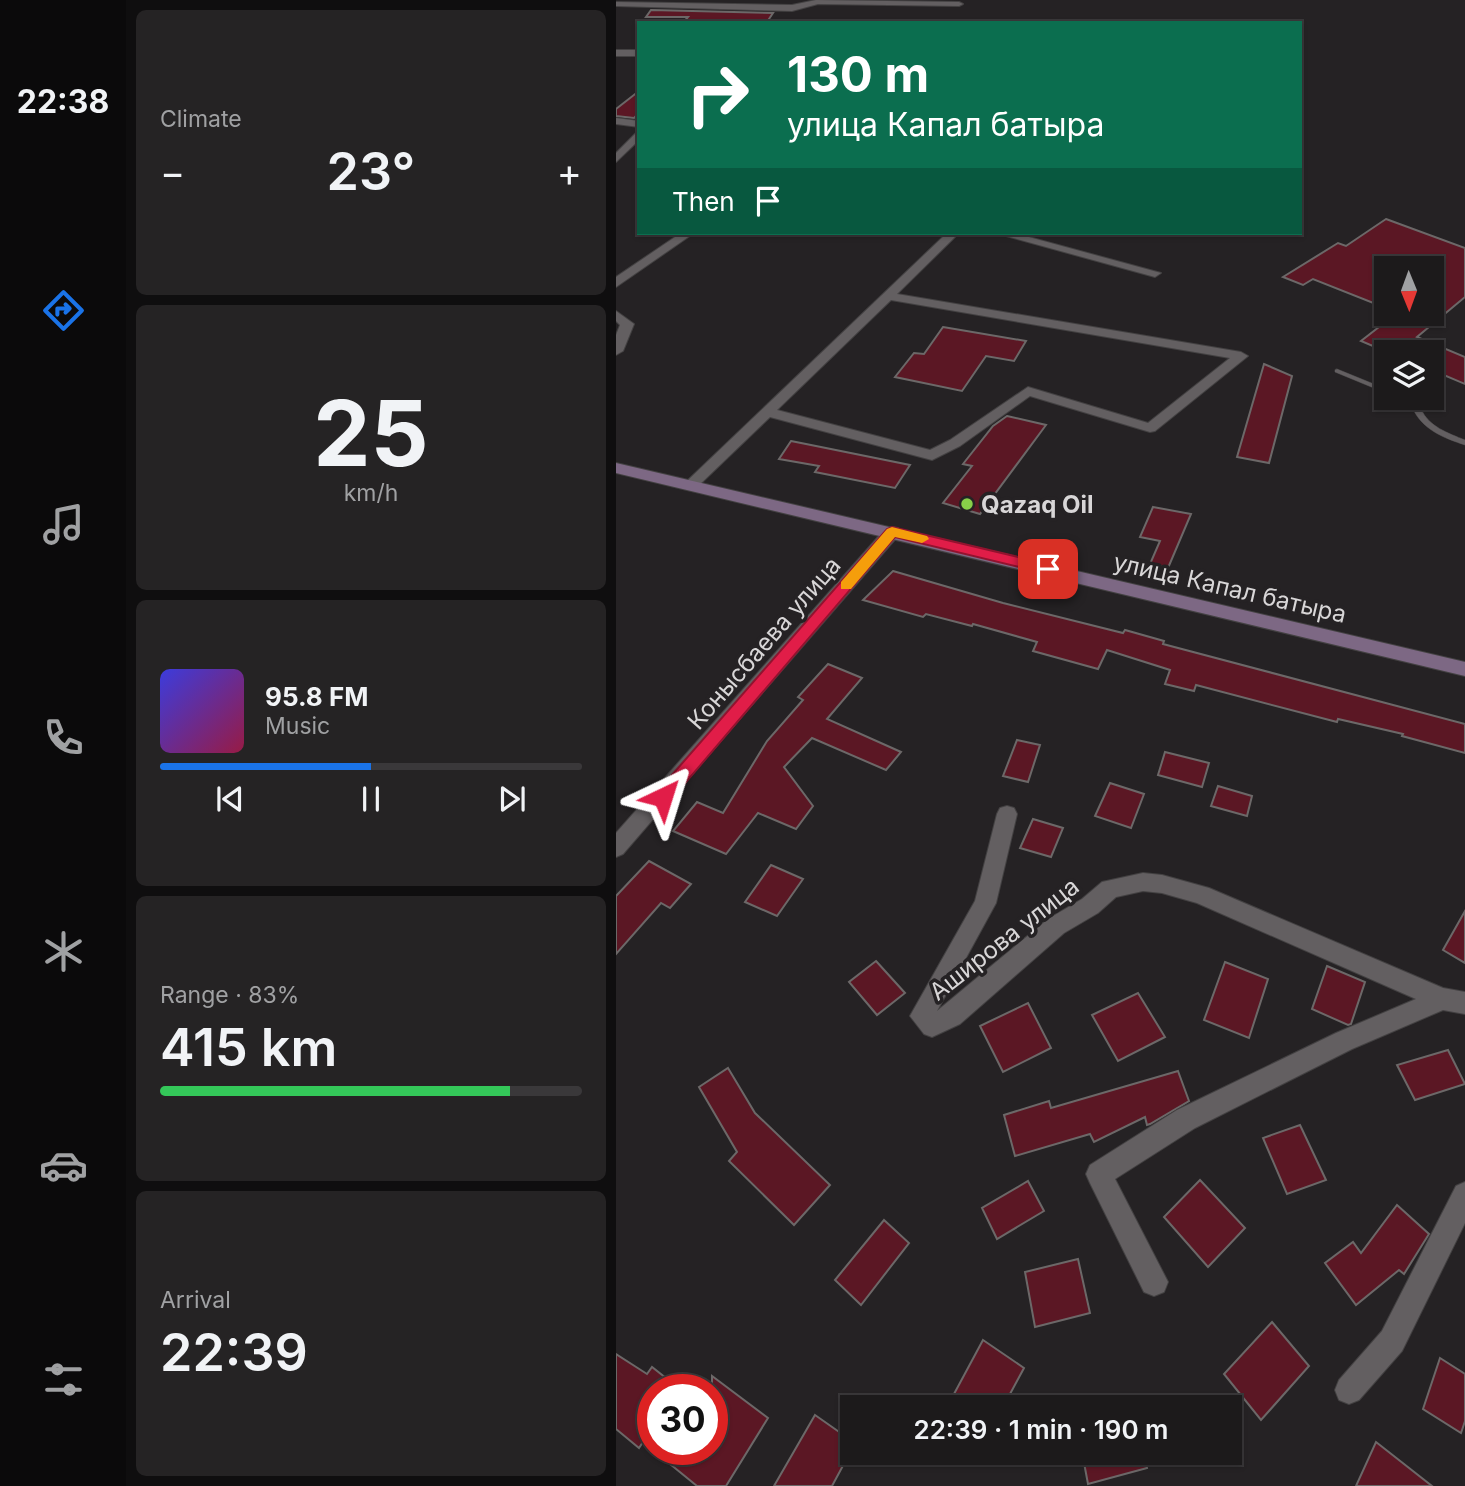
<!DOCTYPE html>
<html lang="en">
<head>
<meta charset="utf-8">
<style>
  :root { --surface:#1c1a1b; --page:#252324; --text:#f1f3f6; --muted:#a0a1a3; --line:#3a383a; --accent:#1a73e8 }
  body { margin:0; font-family:Inter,sans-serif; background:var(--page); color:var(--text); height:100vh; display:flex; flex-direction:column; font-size:26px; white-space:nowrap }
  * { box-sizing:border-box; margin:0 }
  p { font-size:23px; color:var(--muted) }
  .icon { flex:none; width:38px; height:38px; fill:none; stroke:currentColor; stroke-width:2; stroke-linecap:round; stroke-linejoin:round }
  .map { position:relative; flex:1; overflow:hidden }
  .drawer { display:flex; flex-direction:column; gap:10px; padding:10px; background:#0f0e0f; width:490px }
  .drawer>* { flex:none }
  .hud { position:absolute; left:21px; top:21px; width:665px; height:214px; border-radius:0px; box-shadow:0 2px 5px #0004,0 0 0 2px var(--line); background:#0b6e4f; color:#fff; overflow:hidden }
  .needle { width:46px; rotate:179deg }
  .tools { position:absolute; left:758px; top:256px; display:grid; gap:14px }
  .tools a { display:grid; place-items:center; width:70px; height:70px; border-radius:0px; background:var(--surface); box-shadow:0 2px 5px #0004,0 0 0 2px var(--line); font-size:35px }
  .speed { position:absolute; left:21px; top:1374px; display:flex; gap:14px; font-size:35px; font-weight:700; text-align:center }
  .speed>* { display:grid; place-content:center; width:91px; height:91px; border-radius:50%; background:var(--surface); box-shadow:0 2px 5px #0004,0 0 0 2px var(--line); line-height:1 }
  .speed .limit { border:10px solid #d22; background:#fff; color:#111 }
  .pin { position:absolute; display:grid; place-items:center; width:60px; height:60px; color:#fff; margin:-30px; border-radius:14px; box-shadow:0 4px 10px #0006 }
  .me { position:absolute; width:77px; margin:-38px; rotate:41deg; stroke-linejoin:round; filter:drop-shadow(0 0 5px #0008) }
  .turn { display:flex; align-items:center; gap:24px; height:147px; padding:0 35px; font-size:32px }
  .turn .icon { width:91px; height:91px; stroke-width:2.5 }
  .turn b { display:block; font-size:49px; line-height:60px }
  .then { display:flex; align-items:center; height:66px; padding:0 35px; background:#0003; gap:14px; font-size:26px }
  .big { font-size:52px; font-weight:600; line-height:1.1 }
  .drawer .card { flex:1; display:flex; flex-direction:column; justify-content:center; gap:10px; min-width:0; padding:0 24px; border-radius:10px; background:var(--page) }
  .drawer .dial { align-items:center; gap:0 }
  .dial b { font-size:91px; line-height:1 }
  .song { display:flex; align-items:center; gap:21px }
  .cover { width:84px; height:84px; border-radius:10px; background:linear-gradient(135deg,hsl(240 70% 55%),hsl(340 70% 35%)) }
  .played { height:7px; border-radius:4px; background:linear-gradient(90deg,var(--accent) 50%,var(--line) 50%) }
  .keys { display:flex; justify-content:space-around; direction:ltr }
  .heat { display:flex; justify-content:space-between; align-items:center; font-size:38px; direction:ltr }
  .charge { height:10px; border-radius:5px; background:linear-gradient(90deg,#34c759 83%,var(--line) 0) }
  .trip { position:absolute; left:224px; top:1395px; width:402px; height:70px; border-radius:0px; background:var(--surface); box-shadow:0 2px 5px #0004,0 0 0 2px var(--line); font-weight:600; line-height:70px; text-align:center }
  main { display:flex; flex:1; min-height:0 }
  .menu { display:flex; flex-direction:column; width:126px; justify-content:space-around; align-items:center; background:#0b0a0b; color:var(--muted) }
  .menu .icon { width:49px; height:49px }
  .menu .current { color:var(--accent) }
  .menu b { font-size:32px; color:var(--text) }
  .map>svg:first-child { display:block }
  .building { fill:#5b1724; stroke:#6c6868; stroke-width:2 }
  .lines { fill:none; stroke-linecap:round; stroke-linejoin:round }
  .lane-casing { stroke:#434142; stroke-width:1 }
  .street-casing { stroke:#434142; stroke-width:2 }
  .secondary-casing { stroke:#434142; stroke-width:2 }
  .lane { fill:#635f61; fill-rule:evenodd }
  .street { fill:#635f61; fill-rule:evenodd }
  .secondary { fill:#7d6884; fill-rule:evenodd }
  .route { fill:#e11d48; stroke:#92132f; stroke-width:2 }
  .slow { fill:#f59e0b }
  .poi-dot { fill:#88cf49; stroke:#252224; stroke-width:2.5 }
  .labels { text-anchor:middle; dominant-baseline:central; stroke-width:7; stroke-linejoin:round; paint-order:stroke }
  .poi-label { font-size:24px; font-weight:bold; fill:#d8d6d7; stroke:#252224; text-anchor:start }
  .street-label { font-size:24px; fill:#d8d6d7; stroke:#252224 }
</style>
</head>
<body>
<main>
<nav class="menu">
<b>22:38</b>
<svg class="icon current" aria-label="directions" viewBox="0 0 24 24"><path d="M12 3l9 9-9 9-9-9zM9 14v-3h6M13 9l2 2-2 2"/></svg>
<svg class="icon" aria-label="music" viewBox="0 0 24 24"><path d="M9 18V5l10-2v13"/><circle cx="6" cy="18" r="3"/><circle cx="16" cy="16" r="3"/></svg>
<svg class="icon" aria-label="phone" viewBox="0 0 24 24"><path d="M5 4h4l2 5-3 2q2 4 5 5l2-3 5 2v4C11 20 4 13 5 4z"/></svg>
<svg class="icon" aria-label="climate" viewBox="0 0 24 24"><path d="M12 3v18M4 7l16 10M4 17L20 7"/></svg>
<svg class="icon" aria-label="car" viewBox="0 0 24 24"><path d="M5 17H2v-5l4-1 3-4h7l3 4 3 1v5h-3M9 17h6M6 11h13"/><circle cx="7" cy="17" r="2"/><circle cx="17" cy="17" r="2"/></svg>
<svg class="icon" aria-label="filters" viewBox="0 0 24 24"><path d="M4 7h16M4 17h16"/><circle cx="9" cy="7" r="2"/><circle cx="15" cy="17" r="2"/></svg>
</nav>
<section class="drawer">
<div class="card"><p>Climate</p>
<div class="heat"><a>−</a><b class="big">23°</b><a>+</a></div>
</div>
<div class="card dial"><b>25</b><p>km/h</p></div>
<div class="card">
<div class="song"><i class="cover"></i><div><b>95.8 FM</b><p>Music</p></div></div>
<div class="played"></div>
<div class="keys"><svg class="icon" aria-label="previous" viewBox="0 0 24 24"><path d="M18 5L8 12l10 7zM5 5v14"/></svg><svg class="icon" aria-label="pause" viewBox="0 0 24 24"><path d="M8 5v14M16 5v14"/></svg><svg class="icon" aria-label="next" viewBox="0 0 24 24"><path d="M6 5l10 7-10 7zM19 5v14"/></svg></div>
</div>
<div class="card"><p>Range · 83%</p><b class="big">415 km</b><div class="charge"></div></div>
<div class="card"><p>Arrival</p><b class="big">22:39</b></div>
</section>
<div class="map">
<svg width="849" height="1486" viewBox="0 0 849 1486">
  <rect width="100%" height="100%" fill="#252224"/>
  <g class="building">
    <polygon points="35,10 157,13 151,22 91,20 89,23 67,23 72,17 30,17"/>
    <polygon points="23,91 23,113 18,118 0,116 0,109"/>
    <polygon points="770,219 849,248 849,297 801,337 849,357 849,384 816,370 816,352 771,352 745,341 781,313 816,313 816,268 770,268 770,308 697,279 687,285 667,277 722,243 730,246"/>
    <polygon points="327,327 410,341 398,361 370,356 346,391 279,377 298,353 308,354"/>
    <polygon points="648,364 676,376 653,463 621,457"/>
    <polygon points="391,416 430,425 364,514 327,503 356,466 347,464 377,426"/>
    <polygon points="175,441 195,445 294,465 279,488 199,472 203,466 163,459"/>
    <polygon points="537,507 575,514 552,568 534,564 544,541 524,537"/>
    <polygon points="277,571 387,603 507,633 509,630 548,641 547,644 849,724 849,753 786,736 787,734 722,719 721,722 580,685 578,691 549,684 554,670 491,650 482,669 417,651 421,642 357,624 356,626 310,614 307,617 247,600"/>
    <polygon points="212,664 246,678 211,719 285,752 270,770 196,738 168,767 197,806 180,829 142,813 110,854 57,831 81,802 107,813 151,741 187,700 182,697"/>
    <polygon points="401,740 424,745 412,782 387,776"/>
    <polygon points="549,752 593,763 586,787 542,775"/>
    <polygon points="494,783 528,794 515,828 479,816"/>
    <polygon points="602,786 636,796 631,816 595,806"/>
    <polygon points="417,819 447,828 435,857 404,848"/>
    <polygon points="33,861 75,884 54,908 45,903 0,954 0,896"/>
    <polygon points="155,865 187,879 161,916 129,902"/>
    <polygon points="849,911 849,963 827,950"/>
    <polygon points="260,961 289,993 261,1015 233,982"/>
    <polygon points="609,962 652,979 633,1038 588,1020"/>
    <polygon points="711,966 749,982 735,1024 732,1025 696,1009"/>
    <polygon points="522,993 549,1037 502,1061 476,1015"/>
    <polygon points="412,1003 435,1048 387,1072 364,1026"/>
    <polygon points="832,1050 849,1084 799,1100 781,1065"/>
    <polygon points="112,1068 139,1113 214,1185 178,1225 113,1161 121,1152 83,1087"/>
    <polygon points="562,1071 573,1101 534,1124 531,1125 529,1117 478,1142 474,1134 399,1156 388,1115 433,1101 435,1108"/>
    <polygon points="684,1125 710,1180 671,1194 647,1138"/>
    <polygon points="584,1180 629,1228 592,1267 548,1217"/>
    <polygon points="412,1181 428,1211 381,1239 366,1208"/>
    <polygon points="781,1205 813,1234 788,1274 783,1270 740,1305 709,1263 737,1242 745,1253"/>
    <polygon points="268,1220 293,1243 245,1305 219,1280"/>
    <polygon points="462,1259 474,1313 419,1327 409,1272"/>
    <polygon points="656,1322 693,1366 645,1420 608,1374"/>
    <polygon points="367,1340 408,1368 387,1407 331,1407"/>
    <polygon points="0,1354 31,1374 36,1367 65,1390 37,1390 37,1449 96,1449 96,1376 152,1418 110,1486 81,1486 27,1442 23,1448 0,1429"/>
    <polygon points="824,1358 849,1374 849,1421 845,1433 807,1409"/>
    <polygon points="199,1415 236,1441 236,1449 216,1486 158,1486"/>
    <polygon points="760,1442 816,1486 740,1486"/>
    <polygon points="466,1452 528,1452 531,1468 472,1484"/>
  </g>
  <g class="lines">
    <g class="lane-casing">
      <g id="lane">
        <polygon points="721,369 770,389 770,393 719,372 719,370"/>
        <path d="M782,397H792L801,401L803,397H810L805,409C813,427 832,433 849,440V445C828,438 807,430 797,409L799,405Z"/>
      </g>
    </g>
    <g class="street-casing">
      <g id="street">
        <polygon points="200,0 343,2 347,4 343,6 202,4 176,11 0,6 0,2 176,5"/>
        <rect x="0" y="50" width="23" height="6"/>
        <polygon points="0,118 23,121 23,127 0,124"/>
        <polygon points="23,130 23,140 0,162 0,153"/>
        <polygon points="65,233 78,233 0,287 0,277"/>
        <path d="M331,233H343L281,294L625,352L632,356L539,431L534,432L414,396L344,446L316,460L154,417L80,488H70L67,485L70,482ZM275,300L614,358L532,423L412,387L334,440L314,450L161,410Z"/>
        <polygon points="379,233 398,233 545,273 539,277"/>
        <polygon points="0,311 18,324 7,351 0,355 0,335 4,325 0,321"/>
        <polygon points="276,527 282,528 284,532 282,536 7,854 0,857 0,833 270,528"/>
        <polygon points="391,806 398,808 401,814 380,903 321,1011 432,919 466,899 486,882 527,873 546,875 593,888 827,988 849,992 849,1014 827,1010 736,1049 579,1128 499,1179 552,1282 548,1292 538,1296 528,1292 474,1183 470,1174 474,1165 561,1110 720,1033 800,999 581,903 546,893 527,891 500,897 482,913 448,933 344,1024 316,1037 308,1034 294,1016 359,901 381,814 384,808"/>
        <polygon points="849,1182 849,1223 786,1351 743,1400 733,1404 723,1400 719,1390 723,1380 766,1331 840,1186"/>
      </g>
    </g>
    <g class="secondary-casing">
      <polygon id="secondary" points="0,463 849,662 849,676 0,473"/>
    </g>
    <use href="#lane" class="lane"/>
    <use href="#street" class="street"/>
    <use href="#secondary" class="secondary"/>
  </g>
  <polygon class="route" points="276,527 432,564 439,569 432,574 279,537 53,802 41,802 39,797 41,792 271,529"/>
  <polygon class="slow" points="276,527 311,536 313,539 306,543 279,537 235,589 225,589 225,582 271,529"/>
  <circle class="poi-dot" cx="351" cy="504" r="7"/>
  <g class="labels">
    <g class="poi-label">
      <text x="365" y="504">Qazaq Oil</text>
    </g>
    <g class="street-label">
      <text transform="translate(614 588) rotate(13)">улица Капал батыра</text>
      <text transform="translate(148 643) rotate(-49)">Конысбаева улица</text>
      <text transform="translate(388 939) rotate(-38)">Аширова улица</text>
    </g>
  </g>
</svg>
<div class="tools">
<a><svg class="needle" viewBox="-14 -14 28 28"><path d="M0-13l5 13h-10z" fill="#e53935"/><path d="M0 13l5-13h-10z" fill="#a0a1a3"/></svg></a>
<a><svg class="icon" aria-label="layers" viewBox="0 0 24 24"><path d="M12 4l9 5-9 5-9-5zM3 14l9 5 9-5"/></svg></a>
</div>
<div class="speed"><div class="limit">30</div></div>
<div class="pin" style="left:432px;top:569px;background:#d93025"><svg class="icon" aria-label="arrive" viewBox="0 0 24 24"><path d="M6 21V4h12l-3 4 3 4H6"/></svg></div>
<svg class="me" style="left:47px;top:797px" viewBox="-20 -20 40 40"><path d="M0-17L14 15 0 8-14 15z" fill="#e11d48" stroke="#fff" stroke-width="4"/></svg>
<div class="trip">22:39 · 1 min · 190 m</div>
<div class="hud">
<div class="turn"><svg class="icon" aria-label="right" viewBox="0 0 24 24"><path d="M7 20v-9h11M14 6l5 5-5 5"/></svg><div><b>130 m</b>улица Капал батыра</div></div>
<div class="then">Then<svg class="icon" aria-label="arrive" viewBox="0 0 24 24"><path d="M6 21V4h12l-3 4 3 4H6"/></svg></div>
</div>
</div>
</main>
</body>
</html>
